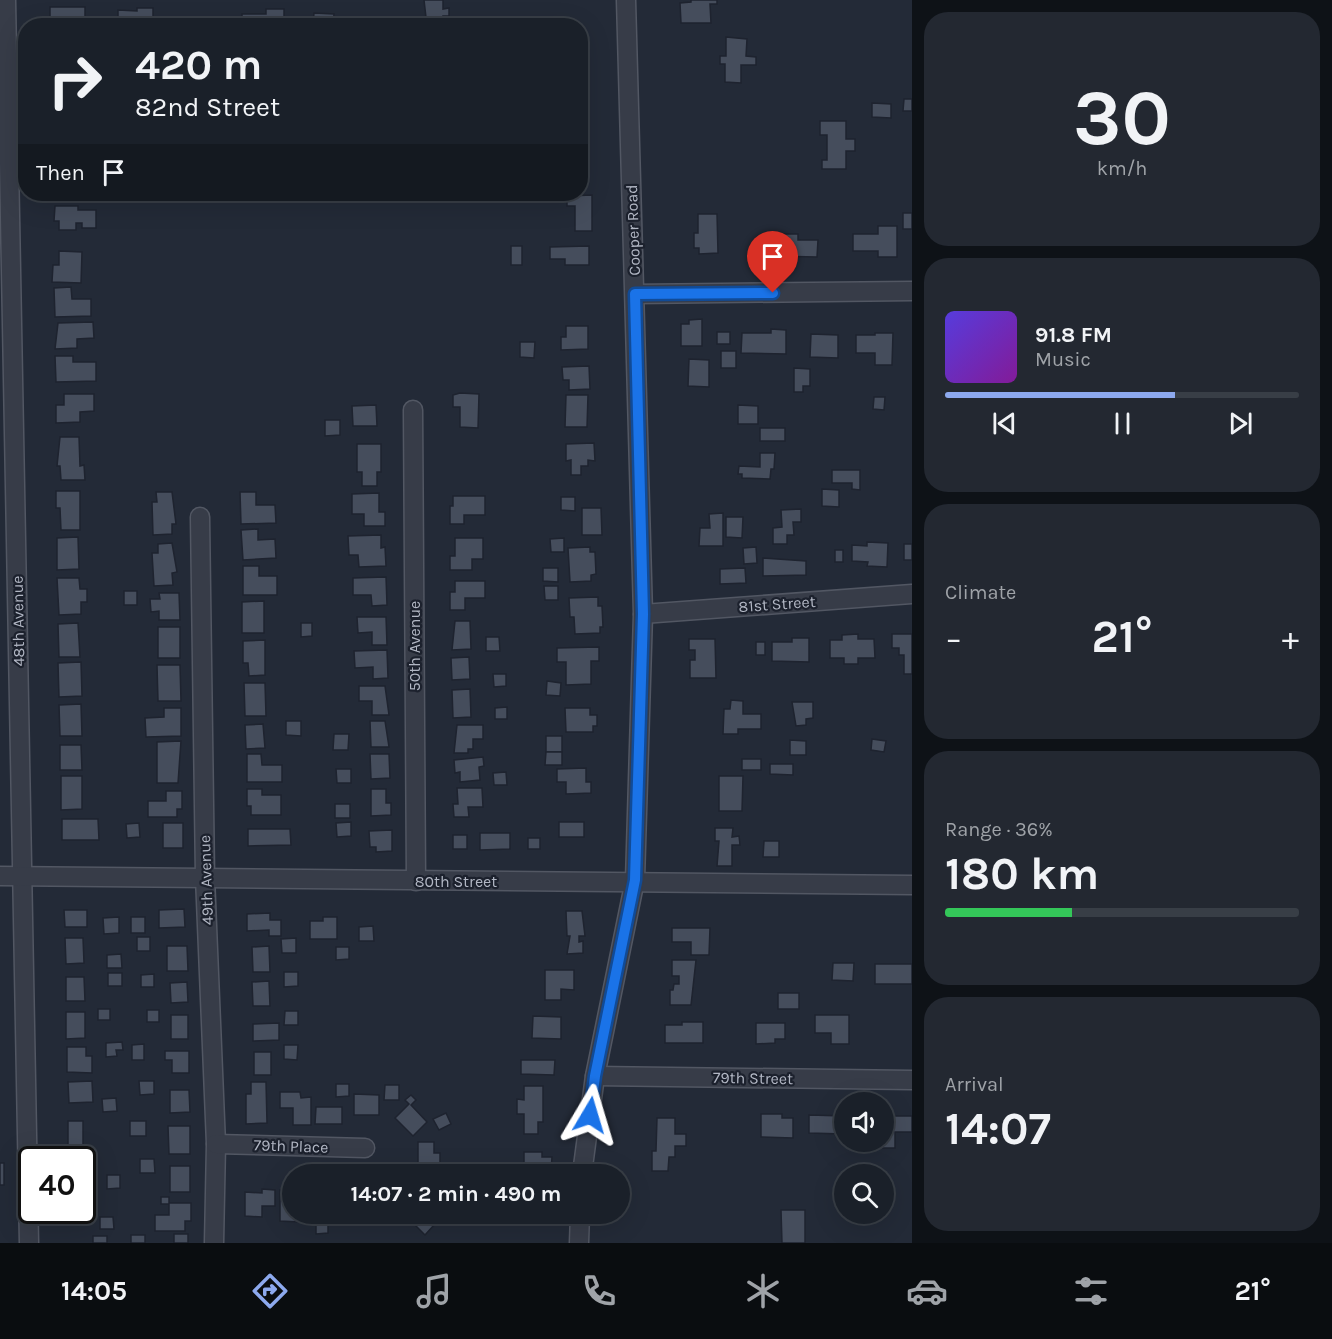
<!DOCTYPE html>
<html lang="en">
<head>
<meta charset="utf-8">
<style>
  :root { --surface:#1a2029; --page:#232831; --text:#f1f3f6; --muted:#9fa3a8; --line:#383e46; --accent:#8da9ee }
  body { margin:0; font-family:Karla,sans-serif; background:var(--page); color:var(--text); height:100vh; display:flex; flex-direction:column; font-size:22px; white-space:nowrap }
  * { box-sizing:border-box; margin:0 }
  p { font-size:20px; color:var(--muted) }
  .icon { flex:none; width:33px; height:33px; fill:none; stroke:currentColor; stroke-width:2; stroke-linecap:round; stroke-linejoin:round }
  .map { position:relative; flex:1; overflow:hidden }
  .side { display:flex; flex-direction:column; gap:12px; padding:12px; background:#0e1217; width:420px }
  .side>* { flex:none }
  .top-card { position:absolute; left:18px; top:18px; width:570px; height:183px; border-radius:24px; box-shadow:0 6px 24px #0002,0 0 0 2px var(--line); background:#1a2029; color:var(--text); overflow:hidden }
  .fabs { position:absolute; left:834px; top:1092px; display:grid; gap:12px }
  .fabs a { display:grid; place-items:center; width:60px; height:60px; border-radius:50%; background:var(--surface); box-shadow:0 6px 24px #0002,0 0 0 2px var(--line); font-size:30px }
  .speed { position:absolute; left:18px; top:1146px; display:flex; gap:12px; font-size:30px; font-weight:700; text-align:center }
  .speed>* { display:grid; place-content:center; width:78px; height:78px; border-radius:50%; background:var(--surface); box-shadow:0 6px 24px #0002,0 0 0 2px var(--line); line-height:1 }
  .speed .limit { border:3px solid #111; border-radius:9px; background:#fff; color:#111 }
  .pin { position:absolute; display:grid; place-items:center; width:51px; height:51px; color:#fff; margin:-62px -26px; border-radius:50% 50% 50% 0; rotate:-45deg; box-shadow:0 0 6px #0007 }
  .pin .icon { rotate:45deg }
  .me { position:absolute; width:66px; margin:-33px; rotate:7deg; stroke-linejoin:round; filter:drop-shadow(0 0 4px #0008) }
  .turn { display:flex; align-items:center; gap:21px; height:126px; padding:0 18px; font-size:27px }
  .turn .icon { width:78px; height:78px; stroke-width:2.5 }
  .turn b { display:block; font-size:42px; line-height:51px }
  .then { display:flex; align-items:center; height:57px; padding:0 18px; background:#0003; gap:12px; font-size:22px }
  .big { font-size:45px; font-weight:700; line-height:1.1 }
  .side .widget { flex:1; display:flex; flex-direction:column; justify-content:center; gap:9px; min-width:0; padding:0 21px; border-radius:24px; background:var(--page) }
  .side .dial { align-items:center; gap:0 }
  .dial b { font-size:78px; line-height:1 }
  .song { display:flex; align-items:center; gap:18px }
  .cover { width:72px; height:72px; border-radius:9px; background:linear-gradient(135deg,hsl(250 70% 55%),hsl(290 70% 35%)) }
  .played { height:6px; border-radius:3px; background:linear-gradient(90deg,var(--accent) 65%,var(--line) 65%) }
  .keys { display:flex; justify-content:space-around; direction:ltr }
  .heat { display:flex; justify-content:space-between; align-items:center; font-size:33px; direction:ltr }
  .charge { height:9px; border-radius:4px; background:linear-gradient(90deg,#34c759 36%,var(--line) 0) }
  .trip { position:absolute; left:282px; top:1164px; width:348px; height:60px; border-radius:30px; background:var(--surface); box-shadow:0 6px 24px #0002,0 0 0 2px var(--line); font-weight:700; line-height:60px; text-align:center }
  .tabs { display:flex; height:96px; justify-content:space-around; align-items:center; background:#0a0d10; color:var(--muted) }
  .tabs .icon { width:42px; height:42px }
  .tabs .active { color:var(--accent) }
  .tabs b { font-size:27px; color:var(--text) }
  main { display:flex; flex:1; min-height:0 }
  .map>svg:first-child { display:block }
  .building { fill:#454d5c; stroke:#1e232f; stroke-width:1.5 }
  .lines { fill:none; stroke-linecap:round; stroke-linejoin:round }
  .minor-casing { stroke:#525763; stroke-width:21 }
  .minor { stroke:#373c48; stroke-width:18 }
  .route-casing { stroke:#114b97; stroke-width:15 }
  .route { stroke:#1a73e8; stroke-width:10 }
  .labels { text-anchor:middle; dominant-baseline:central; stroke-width:4.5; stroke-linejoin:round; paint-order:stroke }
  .street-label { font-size:16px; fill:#b2b7c4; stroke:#1c212d }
</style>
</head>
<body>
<main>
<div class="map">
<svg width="912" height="1243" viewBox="0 0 912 1243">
  <rect width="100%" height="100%" fill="#232a37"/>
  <g class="building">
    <polygon points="424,0 443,0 443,9 449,8 449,16 443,16 443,26 427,26"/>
    <polygon points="691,0 717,0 717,4 710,4 711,23 681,23 680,3 691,2"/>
    <polygon points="50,7 85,7 85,24 50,26"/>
    <polygon points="137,8 153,8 153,26 118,26 118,10 137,11"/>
    <polygon points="266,9 284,9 284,26 242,26 242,14 266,14"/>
    <polygon points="314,13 334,14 333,26 296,26 296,21 313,24"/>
    <polygon points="726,37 747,39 746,56 756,57 756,65 741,65 741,83 725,82 725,64 720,64 720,56 726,56"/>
    <polygon points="904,99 912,99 912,111 903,111"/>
    <polygon points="872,103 891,104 891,118 872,117"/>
    <polygon points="820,121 846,121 846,139 855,139 855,151 846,151 846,169 822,169 822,160 827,160 827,135 820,135"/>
    <polygon points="61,194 90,194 91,197 61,199"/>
    <polygon points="592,195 592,231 575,231 575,206 567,206 567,196"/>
    <polygon points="55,206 78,206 78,210 96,210 96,228 82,228 82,223 76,223 76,230 59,230 59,221 54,221"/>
    <rect x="903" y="213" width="9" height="16"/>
    <polygon points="698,214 717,214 718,253 699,254 699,248 694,248 694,233 698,233"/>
    <polygon points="878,226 897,226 897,257 878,257 878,251 853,251 853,234 878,234"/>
    <polygon points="783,234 798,234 798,240 818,240 817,257 772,256 772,239 783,239"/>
    <rect x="511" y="246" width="11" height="19"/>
    <polygon points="589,246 589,265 565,265 565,259 550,259 550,247"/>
    <polygon points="59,251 82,252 81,283 52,282 53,265 59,265"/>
    <polygon points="71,287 72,299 91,299 91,316 55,317 54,288"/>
    <polygon points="702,319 702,346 681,346 681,324 689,324 689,320"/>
    <polygon points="93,322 94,338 77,339 77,348 55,349 58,323"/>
    <polygon points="566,326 588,326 588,349 561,350 561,337 566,337"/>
    <polygon points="771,329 786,330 786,354 741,353 742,333 771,333"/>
    <rect x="717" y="332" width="13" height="12"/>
    <polygon points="875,333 893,333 892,365 875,365 875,353 856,353 856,335 875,335"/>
    <polygon points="811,334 838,335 838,358 810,357"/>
    <polygon points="520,342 535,342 534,358 520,357"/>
    <rect x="721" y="351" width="15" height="17"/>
    <polygon points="55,356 73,356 73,362 96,362 96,381 56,382"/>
    <polygon points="689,359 709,360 709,387 688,386"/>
    <polygon points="589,366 590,389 569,390 569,380 563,380 562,367"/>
    <polygon points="794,368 810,369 810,386 803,386 803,392 794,392"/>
    <polygon points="460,393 479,394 478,428 460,427 460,407 453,407 453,395"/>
    <polygon points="64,394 94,394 94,411 80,412 80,422 56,423 56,405 64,405"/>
    <polygon points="566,395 588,395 587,427 565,427"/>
    <polygon points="874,397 885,397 884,410 873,409"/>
    <polygon points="376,405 377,426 353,426 352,406"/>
    <polygon points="738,405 758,406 758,424 738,424"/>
    <polygon points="325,420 340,420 340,435 325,436"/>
    <rect x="760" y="428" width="25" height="13"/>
    <polygon points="60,437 79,437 80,466 84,465 85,480 61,480 60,466 57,466"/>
    <polygon points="594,443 595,461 588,460 588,466 581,466 581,475 571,475 571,460 566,461 566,444"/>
    <polygon points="357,444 381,444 381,472 377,472 377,486 362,486 362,472 357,472"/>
    <polygon points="760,453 775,453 774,469 771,469 770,479 742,478 742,474 738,474 739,466 760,467"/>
    <polygon points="832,470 860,470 860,490 852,489 852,483 832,483"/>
    <polygon points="822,489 839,490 839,507 822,506"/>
    <polygon points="56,491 80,491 80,530 61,530 60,508 56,508"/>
    <polygon points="156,492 172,492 176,524 172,524 172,534 153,535 152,502 157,502"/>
    <polygon points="240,492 256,492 256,505 275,505 276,523 241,524"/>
    <polygon points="379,493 379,512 385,512 385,526 364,526 364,514 352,514 352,494"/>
    <polygon points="453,496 485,496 485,515 464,515 464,524 450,524 450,506 453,506"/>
    <polygon points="561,497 575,497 575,511 561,510"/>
    <polygon points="582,508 601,508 602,535 582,535"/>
    <polygon points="801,509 801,522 793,522 794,535 787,535 787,544 773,544 773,528 782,527 781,510"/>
    <polygon points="723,513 723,546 699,546 700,528 710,528 709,514"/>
    <polygon points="726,517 743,517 742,538 726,537"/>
    <polygon points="258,529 258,540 275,539 276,558 243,560 241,530"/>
    <polygon points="381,535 381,548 385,547 386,566 359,567 358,555 349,555 348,536"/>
    <polygon points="78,537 79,569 57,570 57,538"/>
    <polygon points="455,538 483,538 483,559 472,559 472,570 450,570 450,556 455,556"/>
    <polygon points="564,538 564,552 551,552 550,539"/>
    <polygon points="867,542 888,543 887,567 867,566 868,562 852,561 852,545 867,546"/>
    <polygon points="172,543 177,572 172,573 173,585 154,586 152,553 158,553 158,544"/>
    <rect x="904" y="544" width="8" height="16"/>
    <polygon points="590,547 590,552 595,552 596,574 591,575 591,581 570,582 568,548"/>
    <polygon points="756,547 757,563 744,564 743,548"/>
    <rect x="835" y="550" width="8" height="12"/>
    <polygon points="763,558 806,561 806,575 763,576"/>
    <polygon points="243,566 259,566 259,576 277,576 277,595 243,595"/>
    <polygon points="543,568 558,568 558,582 543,581"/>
    <polygon points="745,568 746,583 720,584 720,569"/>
    <polygon points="386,577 387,605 372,606 371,595 353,595 353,578"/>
    <polygon points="57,578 79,578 80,589 87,589 87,602 81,602 81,614 59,615"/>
    <polygon points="455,581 485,581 485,598 465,598 465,610 450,610 450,592 455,592"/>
    <polygon points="544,586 558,586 558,600 545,600"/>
    <rect x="124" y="591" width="13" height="14"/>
    <polygon points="159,593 179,593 180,620 159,620 159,611 151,612 150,599 160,599"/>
    <polygon points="598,597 598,606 602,606 603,627 600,627 600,633 575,634 574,617 570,617 569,598"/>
    <polygon points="264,601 264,633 242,633 242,602"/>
    <polygon points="357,617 386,617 387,645 372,645 372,632 358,633"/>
    <polygon points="455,621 470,621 471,649 452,650"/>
    <polygon points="78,623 80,657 59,657 58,624"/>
    <polygon points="301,623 312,623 312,636 301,637"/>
    <rect x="158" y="627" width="22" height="31"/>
    <polygon points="858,634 858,639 874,639 875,658 858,658 858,664 844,664 844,658 830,658 830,640 842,640 842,635"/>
    <polygon points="892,634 912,634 912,674 904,674 904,655 899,655 899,648 892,648"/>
    <polygon points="486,637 499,637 500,651 486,651"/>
    <polygon points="792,638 809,638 809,662 772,661 772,642 792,642"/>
    <polygon points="689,639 715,639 716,678 690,678 690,660 695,660 695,650 689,650"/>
    <polygon points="265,640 265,675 249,676 248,663 243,663 243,641"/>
    <rect x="756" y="642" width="9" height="13"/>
    <polygon points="599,647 599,661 591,661 591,684 566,685 566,662 557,662 557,648"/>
    <polygon points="387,650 388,678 373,679 373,667 355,668 354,651"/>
    <polygon points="469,657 470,679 452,680 451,658"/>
    <polygon points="81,662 82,696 59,697 58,663"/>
    <polygon points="157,665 180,665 181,701 158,701"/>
    <polygon points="493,674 506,674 506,686 494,687"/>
    <polygon points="547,681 561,683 560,696 546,695"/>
    <polygon points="244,683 265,683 266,716 245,716"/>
    <polygon points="359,686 385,686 389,715 372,715 372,701 359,701"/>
    <polygon points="470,689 471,717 453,718 452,690"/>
    <polygon points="731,700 743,701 743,714 761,714 761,729 738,729 738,734 723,734 724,709 730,709"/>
    <polygon points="792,702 813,702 813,718 806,719 806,725 796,726"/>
    <polygon points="81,704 82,736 60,736 59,705"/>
    <polygon points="507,707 507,719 495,719 495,708"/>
    <polygon points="164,708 181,708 181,736 146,737 145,718 164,717"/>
    <polygon points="565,708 590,708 590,715 597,715 597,726 593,726 593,732 566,732"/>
    <polygon points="286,721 301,721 301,736 286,735"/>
    <polygon points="370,721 385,721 389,747 371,747"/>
    <polygon points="263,724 265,748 246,749 245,725"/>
    <polygon points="457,725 483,725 483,739 473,739 473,749 468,749 468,753 454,753"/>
    <polygon points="334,734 349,734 348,750 333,750"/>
    <rect x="546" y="736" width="16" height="16"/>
    <polygon points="872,739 886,741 884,752 871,750"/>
    <polygon points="790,740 806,741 806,755 790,755"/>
    <polygon points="181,741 178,783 157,783 157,742"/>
    <polygon points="60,745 81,745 82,770 60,770"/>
    <polygon points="546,752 562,752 562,765 545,765"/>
    <polygon points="247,754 261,754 262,765 282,765 282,782 247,782"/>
    <polygon points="370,754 389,754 390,778 371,779"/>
    <polygon points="483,757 484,766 479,767 480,780 460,782 460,772 455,773 454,760"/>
    <rect x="742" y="759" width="19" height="11"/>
    <polygon points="770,764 793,764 793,775 770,774"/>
    <polygon points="586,768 586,782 591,782 591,793 566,794 566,782 557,782 557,769"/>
    <polygon points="336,769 351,769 351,783 337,783"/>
    <polygon points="506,772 507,785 494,785 493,773"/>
    <polygon points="61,776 82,776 82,809 61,810"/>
    <polygon points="719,776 743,776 742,811 719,811"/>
    <polygon points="457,788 482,788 483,807 468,807 469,817 454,817 453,804 458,804"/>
    <polygon points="247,789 262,789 262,795 281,795 281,815 251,815 251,806 247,806"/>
    <polygon points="371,789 386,789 386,803 391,803 391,815 371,816"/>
    <polygon points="166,791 182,791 182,809 177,809 177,817 148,817 148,801 166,801"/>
    <rect x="335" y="804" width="15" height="14"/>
    <polygon points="62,819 98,819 99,840 62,840"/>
    <polygon points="351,822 351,836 337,837 336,823"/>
    <rect x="559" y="822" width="25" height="15"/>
    <polygon points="139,823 140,837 127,838 126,824"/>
    <rect x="163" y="823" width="20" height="25"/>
    <polygon points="715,828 733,828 732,837 739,836 740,845 732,845 732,866 717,866 719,841 715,841"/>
    <polygon points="248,829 290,829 291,845 248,846"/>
    <polygon points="392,830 392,851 376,852 376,847 370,847 369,831"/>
    <polygon points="480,833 510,833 510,849 480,850"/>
    <rect x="453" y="835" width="14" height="14"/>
    <rect x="528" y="838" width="12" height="11"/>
    <polygon points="764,841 779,841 779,857 763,857"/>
    <polygon points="184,909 185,927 159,928 159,910"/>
    <polygon points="64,910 87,910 87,927 65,927"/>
    <polygon points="566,911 582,911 585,936 579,936 579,942 583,941 583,953 567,954 570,936 567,936"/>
    <polygon points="270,913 270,920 281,920 281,936 269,936 269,930 247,931 247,914"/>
    <polygon points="119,917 119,933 104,934 103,918"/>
    <rect x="131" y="917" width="14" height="16"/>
    <polygon points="323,917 337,917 337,939 310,939 310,921 323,921"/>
    <polygon points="373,926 374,941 359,941 359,927"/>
    <polygon points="672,928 710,928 709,955 691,955 691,942 672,942"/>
    <rect x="137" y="937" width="13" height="14"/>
    <polygon points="65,938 83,938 84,963 66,964"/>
    <polygon points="296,938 296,953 282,953 281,939"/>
    <polygon points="167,946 187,946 188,971 167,971"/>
    <polygon points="269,946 270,972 253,972 252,947"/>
    <polygon points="336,947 349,947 349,959 336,960"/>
    <polygon points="121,954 122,968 107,968 107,955"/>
    <polygon points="672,960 696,960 691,1005 670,1005 670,990 673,990 674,984 679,984 679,976 672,976"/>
    <polygon points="833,963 854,963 853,981 832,980"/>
    <rect x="875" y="964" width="37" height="20"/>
    <polygon points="545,970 574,970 574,990 561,989 561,1000 545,1000"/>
    <polygon points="284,972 298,972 298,986 284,987"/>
    <rect x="108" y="973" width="14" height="13"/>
    <polygon points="154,974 154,987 141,987 141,975"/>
    <polygon points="66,977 84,977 85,1001 66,1001"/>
    <polygon points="269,981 270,1006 253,1006 252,982"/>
    <polygon points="187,982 188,1002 171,1003 170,983"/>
    <rect x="778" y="993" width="21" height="16"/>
    <rect x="98" y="1009" width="12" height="11"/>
    <rect x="147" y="1010" width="12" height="12"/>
    <polygon points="285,1011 298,1011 298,1025 284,1025"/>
    <polygon points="66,1012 85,1012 85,1038 66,1039"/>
    <rect x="171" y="1015" width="17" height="24"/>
    <polygon points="815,1015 849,1015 849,1044 831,1044 831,1033 815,1033"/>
    <polygon points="533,1016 561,1017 561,1039 532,1038"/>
    <polygon points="682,1022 703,1022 703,1043 665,1043 665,1025 682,1025"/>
    <polygon points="279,1023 279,1040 253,1041 253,1024"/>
    <polygon points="756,1023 785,1023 785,1039 775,1039 775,1043 756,1044"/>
    <polygon points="122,1042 123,1050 116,1050 117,1056 106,1057 106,1043"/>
    <polygon points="144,1044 144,1060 132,1060 132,1045"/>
    <polygon points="284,1045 298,1045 297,1060 284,1059"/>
    <polygon points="67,1047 86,1047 86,1056 92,1056 92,1073 67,1072"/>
    <polygon points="165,1051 189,1051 189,1073 172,1073 172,1060 165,1060"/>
    <rect x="254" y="1052" width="17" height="23"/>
    <polygon points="521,1060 555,1060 554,1075 521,1074"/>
    <polygon points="92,1081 93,1102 69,1103 68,1082"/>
    <polygon points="139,1081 154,1081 154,1094 140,1095"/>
    <polygon points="251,1082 266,1082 267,1123 246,1124 246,1094 251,1094"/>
    <polygon points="336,1084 349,1084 349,1096 336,1097"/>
    <polygon points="385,1085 399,1085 399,1100 384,1100"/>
    <polygon points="524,1086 543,1086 543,1122 538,1122 538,1134 524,1134 524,1114 517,1114 517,1099 524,1100"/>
    <polygon points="170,1090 189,1090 190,1112 170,1113"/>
    <polygon points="280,1092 300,1092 301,1098 311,1097 311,1125 293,1125 293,1108 280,1108"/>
    <polygon points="354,1094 379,1095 379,1115 354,1115"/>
    <polygon points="411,1095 416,1100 411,1105 427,1122 413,1136 395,1118 409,1104 405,1100"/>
    <polygon points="116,1098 117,1111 103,1112 102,1099"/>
    <polygon points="316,1107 342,1107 342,1124 315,1124"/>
    <polygon points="446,1113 451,1124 439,1130 433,1119"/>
    <polygon points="761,1114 782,1114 782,1118 793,1118 793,1138 761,1137"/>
    <polygon points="809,1115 844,1116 844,1134 809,1133"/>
    <polygon points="884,1116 912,1116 912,1132 895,1132 895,1148 878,1148 878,1142 884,1142"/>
    <polygon points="657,1118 675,1118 675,1134 686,1134 686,1146 675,1146 675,1157 669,1157 668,1171 652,1171 652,1151 656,1151"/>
    <rect x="68" y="1121" width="15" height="28"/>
    <rect x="130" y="1121" width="16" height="15"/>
    <polygon points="168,1126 190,1126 190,1154 169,1154"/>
    <polygon points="418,1142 434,1142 434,1153 440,1153 440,1165 435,1165 435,1172 418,1172"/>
    <polygon points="524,1152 542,1152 542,1157 552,1157 551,1171 524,1171"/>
    <polygon points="140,1159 154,1159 155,1173 140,1173"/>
    <rect x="0" y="1163" width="4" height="22"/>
    <rect x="170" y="1166" width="20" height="26"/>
    <polygon points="107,1175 120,1175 120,1188 107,1189"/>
    <polygon points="262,1189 275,1190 275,1206 262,1206 262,1217 245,1216 245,1192 262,1193"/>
    <polygon points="280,1190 292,1190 292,1214 299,1214 299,1222 280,1221"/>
    <polygon points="82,1195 88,1195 88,1218 70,1218 69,1210 82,1210"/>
    <polygon points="161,1197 169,1197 169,1203 191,1203 191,1221 185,1221 185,1231 155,1231 155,1215 169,1215 169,1204 161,1204"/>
    <polygon points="781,1210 805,1210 805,1243 782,1243"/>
    <rect x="365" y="1214" width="24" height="8"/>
    <polygon points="100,1217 113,1217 114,1229 100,1229"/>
    <polygon points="424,1217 434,1225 425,1235 416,1226"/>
    <polygon points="328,1220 328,1233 316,1234 316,1221"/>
    <rect x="174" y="1234" width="14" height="9"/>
    <rect x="131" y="1235" width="14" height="8"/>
    <rect x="93" y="1236" width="14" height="7"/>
  </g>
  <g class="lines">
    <g class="minor-casing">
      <g id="minor">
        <polyline points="6,0 29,1243"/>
        <polyline points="635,294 912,291"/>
        <polyline points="413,410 416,881"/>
        <polyline points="200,517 205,877 216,1144 214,1243"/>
        <polyline points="643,614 912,594"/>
        <polyline points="0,876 912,885"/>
        <polyline points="595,1076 912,1080"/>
        <polyline points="216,1144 365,1148"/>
        <polyline points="582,1174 595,1076 635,880 643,614 626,0"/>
        <polyline points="579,1243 580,1214"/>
      </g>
    </g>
    <use href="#minor" class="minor"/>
  </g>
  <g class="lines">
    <g class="route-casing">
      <polyline id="route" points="590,1115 595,1076 635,880 643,614 635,294 773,293"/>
    </g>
    <use href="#route" class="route"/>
  </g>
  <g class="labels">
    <g class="street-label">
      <text transform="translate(633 230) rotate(-92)">Cooper Road</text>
      <text transform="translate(777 604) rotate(-4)">81st Street</text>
      <text transform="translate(18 621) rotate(-91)">48th Avenue</text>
      <text transform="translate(414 646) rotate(-90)">50th Avenue</text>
      <text transform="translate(206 880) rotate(-92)">49th Avenue</text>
      <text x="456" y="881">80th Street</text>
      <text transform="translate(753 1078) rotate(1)">79th Street</text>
      <text transform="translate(291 1146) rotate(2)">79th Place</text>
    </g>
  </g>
</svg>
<div class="fabs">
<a><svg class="icon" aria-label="sound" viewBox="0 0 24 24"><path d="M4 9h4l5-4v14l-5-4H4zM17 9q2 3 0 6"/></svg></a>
<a><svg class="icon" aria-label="search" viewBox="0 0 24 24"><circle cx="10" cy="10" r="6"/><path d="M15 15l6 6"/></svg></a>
</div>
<div class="speed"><div class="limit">40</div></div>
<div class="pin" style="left:773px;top:293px;background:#d93025"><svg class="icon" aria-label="arrive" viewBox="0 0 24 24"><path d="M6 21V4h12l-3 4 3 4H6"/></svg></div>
<svg class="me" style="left:590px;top:1115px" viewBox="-20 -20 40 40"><path d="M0-17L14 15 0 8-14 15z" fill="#1a73e8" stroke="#fff" stroke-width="4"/></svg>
<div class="trip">14:07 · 2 min · 490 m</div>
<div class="top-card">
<div class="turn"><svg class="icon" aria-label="right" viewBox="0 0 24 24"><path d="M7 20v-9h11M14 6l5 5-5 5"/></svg><div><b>420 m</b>82nd Street</div></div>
<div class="then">Then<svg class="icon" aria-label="arrive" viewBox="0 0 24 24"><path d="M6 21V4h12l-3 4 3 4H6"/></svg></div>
</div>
</div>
<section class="side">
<div class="widget dial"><b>30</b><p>km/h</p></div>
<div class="widget">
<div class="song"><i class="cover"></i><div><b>91.8 FM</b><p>Music</p></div></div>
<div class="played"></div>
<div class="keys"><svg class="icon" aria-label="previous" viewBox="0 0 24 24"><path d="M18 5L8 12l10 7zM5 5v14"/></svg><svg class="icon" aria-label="pause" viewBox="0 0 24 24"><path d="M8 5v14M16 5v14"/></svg><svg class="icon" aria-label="next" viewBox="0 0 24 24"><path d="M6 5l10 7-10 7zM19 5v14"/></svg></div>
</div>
<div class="widget"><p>Climate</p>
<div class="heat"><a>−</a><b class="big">21°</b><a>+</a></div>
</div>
<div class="widget"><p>Range · 36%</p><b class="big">180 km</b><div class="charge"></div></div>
<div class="widget"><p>Arrival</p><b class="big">14:07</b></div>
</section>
</main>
<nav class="tabs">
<b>14:05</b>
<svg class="icon active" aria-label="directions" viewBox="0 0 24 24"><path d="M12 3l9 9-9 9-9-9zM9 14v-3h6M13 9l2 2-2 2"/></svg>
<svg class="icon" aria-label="music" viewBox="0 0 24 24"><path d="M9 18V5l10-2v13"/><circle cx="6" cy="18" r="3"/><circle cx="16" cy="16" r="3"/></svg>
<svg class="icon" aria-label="phone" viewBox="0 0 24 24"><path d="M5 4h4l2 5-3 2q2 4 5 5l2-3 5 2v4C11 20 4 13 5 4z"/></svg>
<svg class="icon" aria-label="climate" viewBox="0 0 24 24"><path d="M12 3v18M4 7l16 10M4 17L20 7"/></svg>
<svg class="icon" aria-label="car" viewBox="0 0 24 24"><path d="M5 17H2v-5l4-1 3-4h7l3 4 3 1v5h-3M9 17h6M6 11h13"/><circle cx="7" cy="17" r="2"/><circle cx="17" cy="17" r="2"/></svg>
<svg class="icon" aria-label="filters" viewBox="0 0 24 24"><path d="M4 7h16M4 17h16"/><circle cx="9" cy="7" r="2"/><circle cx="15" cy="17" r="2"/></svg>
<b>21°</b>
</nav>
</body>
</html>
